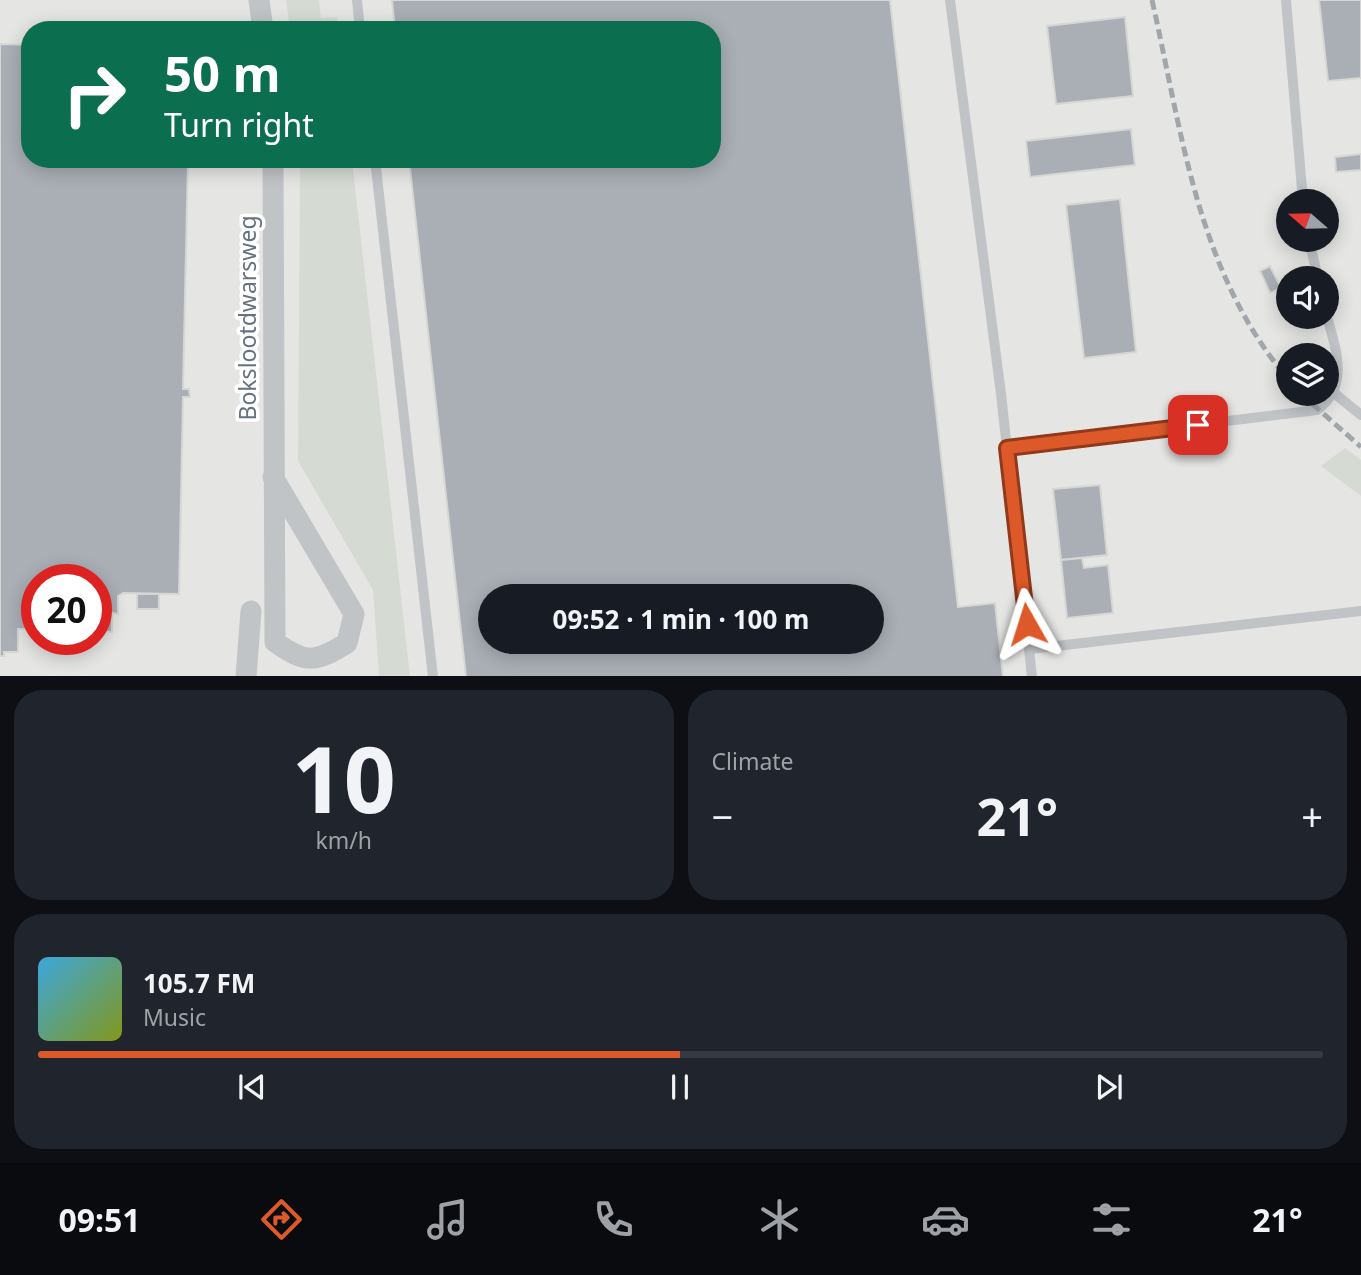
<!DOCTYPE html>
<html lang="en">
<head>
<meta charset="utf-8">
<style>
  :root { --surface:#171b24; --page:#20242c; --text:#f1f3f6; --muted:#9ea1a6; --line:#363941; --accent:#dd5929 }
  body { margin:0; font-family:"Noto Sans",sans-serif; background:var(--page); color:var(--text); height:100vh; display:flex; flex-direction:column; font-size:26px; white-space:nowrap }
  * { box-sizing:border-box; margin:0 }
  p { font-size:23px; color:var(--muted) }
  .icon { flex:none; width:38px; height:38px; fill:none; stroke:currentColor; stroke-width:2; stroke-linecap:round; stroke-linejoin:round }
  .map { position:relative; height:676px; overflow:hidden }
  .details { display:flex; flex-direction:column; gap:14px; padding:14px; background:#0d0f14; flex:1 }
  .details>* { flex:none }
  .top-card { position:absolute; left:21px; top:21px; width:700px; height:147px; border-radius:28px; box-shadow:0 4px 18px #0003; background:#0b6e4f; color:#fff; overflow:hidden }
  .needle { width:46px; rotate:290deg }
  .buttons { position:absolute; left:1276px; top:189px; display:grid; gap:14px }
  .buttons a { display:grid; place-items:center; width:63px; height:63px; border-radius:50%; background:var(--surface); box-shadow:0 4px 18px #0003; font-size:35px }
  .speed { position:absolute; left:21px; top:564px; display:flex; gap:14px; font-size:35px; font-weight:700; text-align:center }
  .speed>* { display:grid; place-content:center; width:91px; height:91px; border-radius:50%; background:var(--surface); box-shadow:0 4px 18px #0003; line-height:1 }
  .speed .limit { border:10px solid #d22; background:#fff; color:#111 }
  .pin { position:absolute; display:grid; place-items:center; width:60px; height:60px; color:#fff; margin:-30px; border-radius:14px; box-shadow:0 4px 10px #0006 }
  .me { position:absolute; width:77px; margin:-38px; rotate:354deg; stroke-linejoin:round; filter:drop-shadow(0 0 5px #0008) }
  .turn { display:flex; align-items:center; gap:24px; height:147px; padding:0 28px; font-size:32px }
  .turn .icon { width:91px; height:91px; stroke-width:2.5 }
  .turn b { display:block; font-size:49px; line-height:60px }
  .big { font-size:52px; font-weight:700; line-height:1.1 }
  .details .widget { flex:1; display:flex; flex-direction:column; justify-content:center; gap:10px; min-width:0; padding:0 24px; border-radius:28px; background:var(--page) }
  .details .dial { align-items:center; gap:0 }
  .dial b { font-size:91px; line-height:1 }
  .song { display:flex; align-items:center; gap:21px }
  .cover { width:84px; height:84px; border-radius:10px; background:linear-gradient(135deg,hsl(200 70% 55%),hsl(70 70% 35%)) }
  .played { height:7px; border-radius:4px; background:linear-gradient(90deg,var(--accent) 50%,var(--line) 50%) }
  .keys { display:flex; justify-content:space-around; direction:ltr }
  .heat { display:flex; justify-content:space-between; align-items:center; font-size:38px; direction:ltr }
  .details .tiles { flex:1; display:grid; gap:14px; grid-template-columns:1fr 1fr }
  .widget:last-child { grid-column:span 2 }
  .trip { position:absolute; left:478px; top:584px; width:406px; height:70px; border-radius:35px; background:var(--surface); box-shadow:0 4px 18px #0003; font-weight:700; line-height:70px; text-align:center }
  .menu { display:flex; height:112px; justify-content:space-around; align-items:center; background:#090b0e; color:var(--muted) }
  .menu .icon { width:49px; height:49px }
  .menu .active { color:var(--accent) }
  .menu b { font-size:32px; color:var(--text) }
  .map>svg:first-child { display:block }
  .built { fill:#e5e6e4; fill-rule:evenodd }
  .green { fill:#d5dbd2 }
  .building { fill:#a9afb5; stroke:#d6d6d4; stroke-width:2; fill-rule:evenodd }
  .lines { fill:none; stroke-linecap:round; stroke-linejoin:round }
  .service { stroke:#c0c4c7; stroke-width:10 }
  .minor { stroke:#c0c4c7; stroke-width:21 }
  .rail { stroke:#a1a6ac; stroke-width:5; stroke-dasharray:10 5; stroke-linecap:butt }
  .route-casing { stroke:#903a1b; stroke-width:18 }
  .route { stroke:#dd5929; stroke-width:12 }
  .labels { text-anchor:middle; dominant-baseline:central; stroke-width:7; stroke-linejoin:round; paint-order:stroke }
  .street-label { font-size:23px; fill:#657381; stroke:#fff }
</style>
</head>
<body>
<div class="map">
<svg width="1361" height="677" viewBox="0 0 1361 677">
  <rect width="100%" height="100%" fill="#f5f5f1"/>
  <path class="built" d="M0,0H1361V676H0ZM30,30H712V159H30ZM1288,201H1326V240H1288ZM1288,278H1326V317H1288ZM1288,355H1326V394H1288ZM37,579H96V639H37ZM490,597H872V642H490Z"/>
  <g class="green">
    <polygon points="286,0 319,0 321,18 337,17 338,30 290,30"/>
    <polygon points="300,159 352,159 410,676 379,676 373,590 298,461"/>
    <polygon points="1345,448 1361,460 1361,496 1321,466"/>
  </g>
  <g class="building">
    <path d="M392,0H890L958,607L995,603L1003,677H466L409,159H712V30H395ZM490,597H872V642H490Z"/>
    <polygon points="1319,0 1361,0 1361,78 1328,81"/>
    <polygon points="1125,17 1133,96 1056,104 1047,26"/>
    <polygon points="0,44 30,45 30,159 188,159 183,389 189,389 190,397 183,397 179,594 123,593 118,596 118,614 112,613 112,632 96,631 96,579 37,579 37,629 18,629 18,652 4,652 4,656 0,656"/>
    <polygon points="1131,129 1135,165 1030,177 1026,141"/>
    <polygon points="1361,154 1361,170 1336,172 1335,157"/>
    <polygon points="1120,199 1136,352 1084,358 1066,205"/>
    <polygon points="1270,266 1281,288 1270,293 1260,271"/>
    <polygon points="1100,485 1107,555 1061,560 1053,489"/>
    <polygon points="1082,558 1084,568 1108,565 1113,613 1067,618 1061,560"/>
    <rect x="137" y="594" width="22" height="15"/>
  </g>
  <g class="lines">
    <g class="service">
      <polyline points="357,0 360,30"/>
      <polyline points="950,0 1001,394 1032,677"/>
      <polyline points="1286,0 1303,201"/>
      <polyline points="375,159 433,677"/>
      <polyline points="1309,240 1318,278"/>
      <polyline points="1334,393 1361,415"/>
      <path d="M1007,448L1317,410C1351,385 1335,347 1326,313"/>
      <polyline points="1030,649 1361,611"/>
    </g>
    <g class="minor">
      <polyline points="259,0 263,30"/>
      <path d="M273,477L354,614L347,643C315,663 306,664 275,642L273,159"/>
      <polyline points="246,677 251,611"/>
    </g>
    <g class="rail">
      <path d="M1152,0C1182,132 1197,272 1288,379"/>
      <polyline points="1301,394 1361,447"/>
    </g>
  </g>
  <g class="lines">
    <g class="route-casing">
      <polyline id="route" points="1027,624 1007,448 1198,425"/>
    </g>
    <use href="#route" class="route"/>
  </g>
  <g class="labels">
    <g class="street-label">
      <text transform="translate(247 318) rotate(-90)">Bokslootdwarsweg</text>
    </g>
  </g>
</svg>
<div class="buttons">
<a><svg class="needle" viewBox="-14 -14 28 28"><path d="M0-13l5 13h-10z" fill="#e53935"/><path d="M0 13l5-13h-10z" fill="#9ea1a6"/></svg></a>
<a><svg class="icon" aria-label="sound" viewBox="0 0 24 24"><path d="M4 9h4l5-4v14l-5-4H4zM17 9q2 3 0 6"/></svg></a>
<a><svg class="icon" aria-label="layers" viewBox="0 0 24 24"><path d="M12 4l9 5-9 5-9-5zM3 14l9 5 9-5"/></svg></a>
</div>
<div class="speed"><div class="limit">20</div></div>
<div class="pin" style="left:1198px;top:425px;background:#d93025"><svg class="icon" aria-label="arrive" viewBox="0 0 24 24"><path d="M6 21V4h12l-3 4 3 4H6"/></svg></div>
<svg class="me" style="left:1027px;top:624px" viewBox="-20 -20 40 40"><path d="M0-17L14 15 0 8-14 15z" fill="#dd5929" stroke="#fff" stroke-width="4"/></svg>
<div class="trip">09:52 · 1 min · 100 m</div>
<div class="top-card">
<div class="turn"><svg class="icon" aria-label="right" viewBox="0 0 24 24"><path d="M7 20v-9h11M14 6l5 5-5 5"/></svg><div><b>50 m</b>Turn right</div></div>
</div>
</div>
<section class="details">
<div class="tiles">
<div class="widget dial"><b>10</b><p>km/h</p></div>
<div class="widget"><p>Climate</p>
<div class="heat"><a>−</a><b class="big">21°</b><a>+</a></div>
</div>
<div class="widget">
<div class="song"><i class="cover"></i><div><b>105.7 FM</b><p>Music</p></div></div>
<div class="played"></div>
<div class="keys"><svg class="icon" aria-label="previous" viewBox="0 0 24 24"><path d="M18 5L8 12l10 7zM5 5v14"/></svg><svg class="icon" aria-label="pause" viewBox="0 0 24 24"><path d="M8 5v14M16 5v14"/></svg><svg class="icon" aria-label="next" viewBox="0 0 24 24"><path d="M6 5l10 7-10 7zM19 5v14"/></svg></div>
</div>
</div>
</section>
<nav class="menu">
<b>09:51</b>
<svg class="icon active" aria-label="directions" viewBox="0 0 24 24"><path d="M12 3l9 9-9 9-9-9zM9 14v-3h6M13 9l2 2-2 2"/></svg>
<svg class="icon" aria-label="music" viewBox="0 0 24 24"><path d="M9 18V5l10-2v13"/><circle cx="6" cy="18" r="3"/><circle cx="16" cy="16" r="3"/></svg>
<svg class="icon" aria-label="phone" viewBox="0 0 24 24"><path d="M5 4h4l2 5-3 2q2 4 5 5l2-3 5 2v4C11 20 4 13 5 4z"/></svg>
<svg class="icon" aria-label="climate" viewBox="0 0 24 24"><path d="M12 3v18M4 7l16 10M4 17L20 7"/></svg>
<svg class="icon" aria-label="car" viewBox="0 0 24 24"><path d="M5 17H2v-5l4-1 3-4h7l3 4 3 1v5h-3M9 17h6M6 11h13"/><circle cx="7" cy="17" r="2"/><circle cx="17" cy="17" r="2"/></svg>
<svg class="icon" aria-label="filters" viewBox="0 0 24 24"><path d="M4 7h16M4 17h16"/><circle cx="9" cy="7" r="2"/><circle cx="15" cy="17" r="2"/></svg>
<b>21°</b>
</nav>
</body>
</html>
